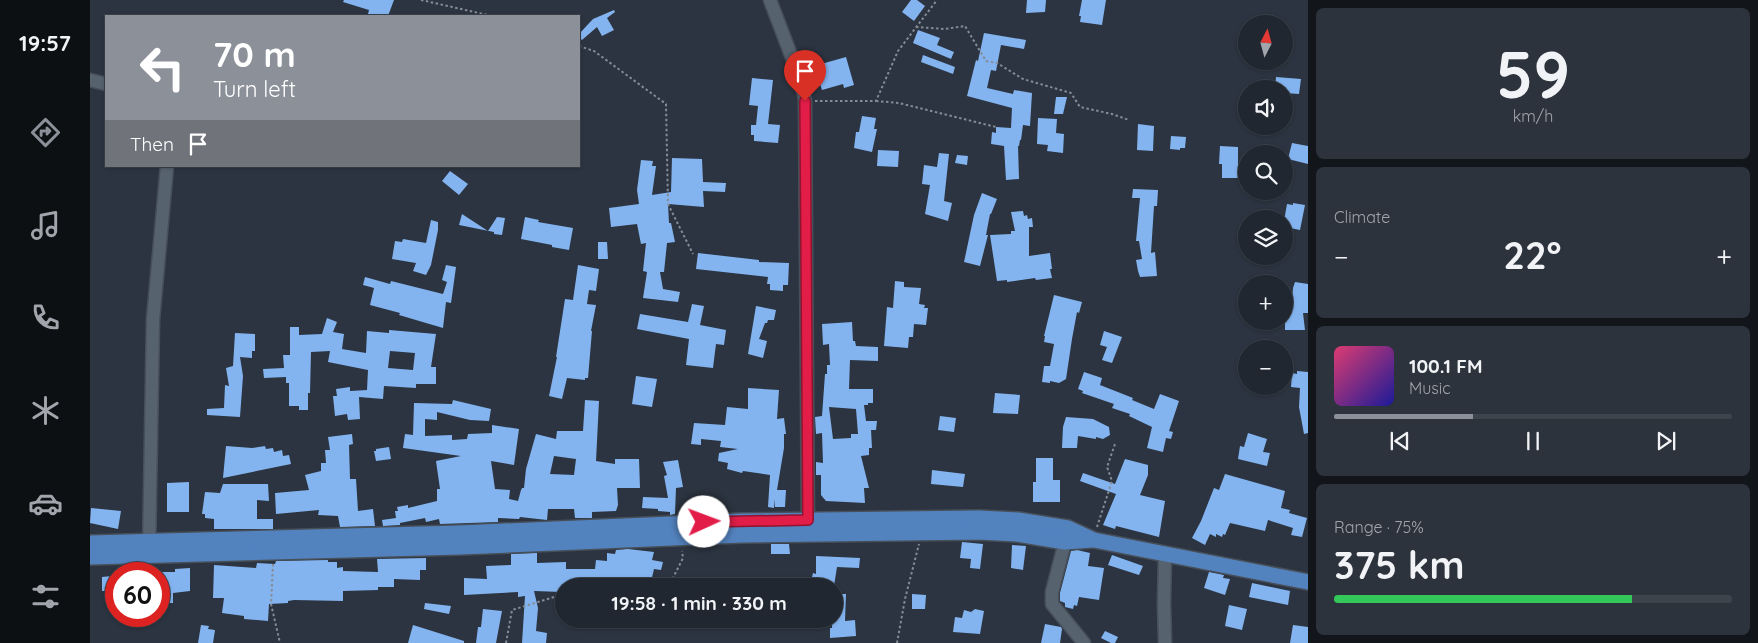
<!DOCTYPE html>
<html lang="en">
<head>
<meta charset="utf-8">
<style>
  :root { --surface:#202730; --page:#2d333c; --text:#f1f3f6; --muted:#a2a5ab; --line:#3d444c; --accent:#8c9099 }
  body { margin:0; font-family:Quicksand,sans-serif; background:var(--page); color:var(--text); height:100vh; display:flex; flex-direction:column; font-size:19px; white-space:nowrap }
  * { box-sizing:border-box; margin:0 }
  p { font-size:16px; color:var(--muted) }
  .icon { flex:none; width:28px; height:28px; fill:none; stroke:currentColor; stroke-width:2; stroke-linecap:round; stroke-linejoin:round }
  .map { position:relative; flex:1; overflow:hidden }
  .drawer { display:flex; flex-direction:column; gap:8px; padding:8px; background:#12151a; width:450px }
  .drawer>* { flex:none }
  .guide { position:absolute; left:15px; top:15px; width:475px; height:152px; border-radius:0px; box-shadow:0 1px 4px #0004,0 0 0 1px var(--line); background:#8c9099; color:#fff; overflow:hidden }
  .needle { width:32px; rotate:6deg }
  .buttons { position:absolute; left:1148px; top:15px; display:grid; gap:10px }
  .buttons a { display:grid; place-items:center; width:55px; height:55px; border-radius:50%; background:var(--surface); box-shadow:0 1px 4px #0004,0 0 0 1px var(--line); font-size:25px }
  .speed { position:absolute; left:15px; top:562px; display:flex; gap:10px; font-size:25px; font-weight:700; text-align:center }
  .speed>* { display:grid; place-content:center; width:65px; height:65px; border-radius:50%; background:var(--surface); box-shadow:0 1px 4px #0004,0 0 0 1px var(--line); line-height:1 }
  .speed .limit { border:8px solid #d22; background:#fff; color:#111 }
  .pin { position:absolute; display:grid; place-items:center; width:42px; height:42px; color:#fff; margin:-51px -21px; border-radius:50% 50% 50% 0; rotate:-45deg; box-shadow:0 0 5px #0007 }
  .pin .icon { rotate:45deg }
  .me { position:absolute; width:55px; margin:-28px; rotate:88deg; stroke-linejoin:round; filter:drop-shadow(0 0 4px #0008) }
  .turn { display:flex; align-items:center; gap:18px; height:105px; padding:0 25px; font-size:22px }
  .turn .icon { width:65px; height:65px; stroke-width:2.5 }
  .turn b { display:block; font-size:35px; line-height:42px }
  .then { display:flex; align-items:center; height:48px; padding:0 25px; background:#0003; gap:10px; font-size:19px }
  .big { font-size:38px; font-weight:800; line-height:1.1 }
  .drawer .widget { flex:1; display:flex; flex-direction:column; justify-content:center; gap:8px; min-width:0; padding:0 18px; border-radius:8px; background:var(--page) }
  .drawer .dial { align-items:center; gap:0 }
  .dial b { font-size:65px; line-height:1 }
  .song { display:flex; align-items:center; gap:15px }
  .cover { width:60px; height:60px; border-radius:8px; background:linear-gradient(135deg,hsl(340 70% 55%),hsl(240 70% 35%)) }
  .played { height:5px; border-radius:2px; background:linear-gradient(90deg,var(--accent) 35%,var(--line) 35%) }
  .keys { display:flex; justify-content:space-around; direction:ltr }
  .heat { display:flex; justify-content:space-between; align-items:center; font-size:28px; direction:ltr }
  .charge { height:8px; border-radius:4px; background:linear-gradient(90deg,#34c759 75%,var(--line) 0) }
  .trip { position:absolute; left:465px; top:578px; width:288px; height:50px; border-radius:25px; background:var(--surface); box-shadow:0 1px 4px #0004,0 0 0 1px var(--line); font-weight:800; line-height:50px; text-align:center }
  main { display:flex; flex:1; min-height:0 }
  .dock { display:flex; flex-direction:column; width:90px; justify-content:space-around; align-items:center; background:#0d1013; color:var(--muted) }
  .dock .icon { width:35px; height:35px }
  .dock .active { color:var(--accent) }
  .dock b { font-size:22px; color:var(--text) }
  .map>svg:first-child { display:block }
  .building { fill:#84b4f0; fill-rule:evenodd }
  .lines { fill:none; stroke-linecap:round; stroke-linejoin:round }
  .minor-casing { stroke:#474f59; stroke-width:15 }
  .major-casing { stroke:#474f59; stroke-width:18 }
  .path { stroke:#848c95; stroke-width:2; stroke-dasharray:2.5 2.5; stroke-linecap:butt }
  .minor { stroke:#57626f; stroke-width:12 }
  .major { stroke:#5383bf; stroke-width:15 }
  .route-casing { stroke:#92132f; stroke-width:12 }
  .route { stroke:#e11d48; stroke-width:9 }
</style>
</head>
<body>
<main>
<nav class="dock">
<b>19:57</b>
<svg class="icon active" aria-label="directions" viewBox="0 0 24 24"><path d="M12 3l9 9-9 9-9-9zM9 14v-3h6M13 9l2 2-2 2"/></svg>
<svg class="icon" aria-label="music" viewBox="0 0 24 24"><path d="M9 18V5l10-2v13"/><circle cx="6" cy="18" r="3"/><circle cx="16" cy="16" r="3"/></svg>
<svg class="icon" aria-label="phone" viewBox="0 0 24 24"><path d="M5 4h4l2 5-3 2q2 4 5 5l2-3 5 2v4C11 20 4 13 5 4z"/></svg>
<svg class="icon" aria-label="climate" viewBox="0 0 24 24"><path d="M12 3v18M4 7l16 10M4 17L20 7"/></svg>
<svg class="icon" aria-label="car" viewBox="0 0 24 24"><path d="M5 17H2v-5l4-1 3-4h7l3 4 3 1v5h-3M9 17h6M6 11h13"/><circle cx="7" cy="17" r="2"/><circle cx="17" cy="17" r="2"/></svg>
<svg class="icon" aria-label="filters" viewBox="0 0 24 24"><path d="M4 7h16M4 17h16"/><circle cx="9" cy="7" r="2"/><circle cx="15" cy="17" r="2"/></svg>
</nav>
<div class="map">
<svg width="1218" height="643" viewBox="0 0 1218 643">
  <rect width="100%" height="100%" fill="#2b3440"/>
  <g class="building">
    <polygon points="254,0 304,0 298,16 285,16 278,14 279,10 253,2"/>
    <polygon points="821,0 827,0 835,6 824,21 812,12"/>
    <polygon points="937,0 956,0 955,12 936,13"/>
    <polygon points="992,0 1016,0 1012,25 990,22 991,16 989,16"/>
    <polygon points="524,10 525,12 517,18 524,30 512,36 507,27 492,40 489,37 489,34 503,19"/>
    <polygon points="828,30 850,38 847,45 864,52 861,59 823,43"/>
    <polygon points="894,33 936,40 934,49 911,45 906,71 901,70 897,88 923,94 924,90 942,93 940,126 933,125 931,140 930,140 929,146 928,146 929,179 916,180 914,146 901,144 902,132 906,133 906,127 921,128 922,108 877,96 886,60 888,61"/>
    <polygon points="833,55 865,67 863,74 831,62"/>
    <polygon points="756,57 764,85 754,88 753,84 732,90 724,66"/>
    <polygon points="1186,77 1211,79 1209,94 1194,93 1194,89 1185,89"/>
    <polygon points="662,78 683,80 678,124 690,125 688,143 664,141 664,135 661,135 661,125 666,125 668,106 659,105"/>
    <polygon points="966,97 977,97 973,114 964,114"/>
    <polygon points="772,116 786,118 784,129 787,129 782,152 764,148 766,132 769,132"/>
    <polygon points="948,118 967,119 966,133 974,134 973,153 957,151 958,145 947,144"/>
    <polygon points="1048,124 1064,126 1063,151 1047,150"/>
    <polygon points="1081,136 1096,137 1095,148 1090,148 1090,150 1080,149"/>
    <polygon points="1202,143 1218,146 1218,164 1198,159"/>
    <polygon points="1130,146 1148,147 1148,178 1132,178 1132,164 1129,164"/>
    <polygon points="788,150 809,151 808,167 787,166"/>
    <polygon points="849,153 859,154 854,201 862,203 858,221 835,214 840,185 832,184 834,165 847,167"/>
    <polygon points="867,155 878,156 877,165 865,163"/>
    <polygon points="582,158 612,159 613,182 636,183 635,192 613,191 614,207 578,204 579,223 581,223 585,242 577,243 574,272 570,272 573,289 590,292 588,302 553,298 557,272 553,271 556,243 551,244 547,224 521,227 519,208 549,204 547,190 551,160 563,161 562,166 566,166 562,195 581,192"/>
    <polygon points="360,171 378,184 369,195 352,181"/>
    <polygon points="1043,189 1068,190 1067,206 1064,206 1061,253 1065,252 1067,276 1050,277 1048,271 1046,260 1052,259 1049,241 1046,241 1050,198 1042,198"/>
    <polygon points="892,193 907,199 901,214 900,214 896,235 898,235 890,266 874,262 884,215"/>
    <polygon points="1203,203 1215,205 1210,230 1195,227 1194,221 1197,204 1203,205"/>
    <polygon points="933,211 934,216 937,215 938,219 942,218 943,227 939,227 939,256 960,253 962,269 960,269 962,278 946,280 945,278 917,282 917,280 907,281 900,235 921,234 921,231 925,231 921,212"/>
    <polygon points="372,214 398,231 407,217 415,218 412,235 404,234 404,232 369,225"/>
    <polygon points="435,217 449,220 448,222 483,228 479,250 462,247 462,245 431,239"/>
    <polygon points="341,220 348,222 348,230 341,265 336,275 323,271 326,263 302,259 305,241 312,242 313,239 336,243"/>
    <polygon points="508,242 517,242 518,259 508,259"/>
    <polygon points="608,253 669,260 669,262 699,263 698,285 693,285 693,291 680,290 680,284 677,284 678,277 606,269"/>
    <polygon points="356,265 366,267 361,303 356,302 353,328 309,315 310,313 280,305 284,288 273,285 275,277 300,284 301,281 353,294 357,282 352,280"/>
    <polygon points="488,265 509,269 506,291 499,290 497,304 506,305 501,331 502,331 498,378 495,378 495,380 477,378 472,399 459,396 467,357 466,357 475,299 483,300"/>
    <polygon points="805,281 814,282 814,287 831,288 829,304 835,305 834,308 838,308 836,325 824,324 823,337 819,337 818,348 794,346 797,307 803,308"/>
    <polygon points="1205,282 1218,284 1218,313 1213,313 1215,330 1195,330 1195,312 1201,314 1203,288"/>
    <polygon points="964,295 992,302 989,313 987,312 982,339 976,379 969,383 960,381 960,383 952,382 954,366 960,366 964,344 954,342 955,336 954,336"/>
    <polygon points="602,304 614,306 610,325 636,330 634,345 626,344 623,368 596,365 599,339 547,329 550,314 598,322"/>
    <polygon points="666,306 686,310 684,320 678,320 677,323 675,323 669,339 677,341 673,358 658,354"/>
    <path d="M237,318L247,322L243,332L254,334L252,349L276,353L277,331L299,333V330L346,334L341,367H346V384H326V388L294,386L293,399L269,397L270,419L258,420L257,414L245,416L243,396H247L246,389L260,387V391L277,390L278,370L238,362L240,351L221,352L220,393H218V410H209V406H199V383H196V377L174,378L173,369L194,368L193,355H200V327H209V335L232,334ZM300,351L325,353L323,370L298,368Z"/>
    <path d="M762,322L763,341H765L766,346L788,347V361L760,360L759,389H783V403H778V405H774L776,421H787L786,430H781L782,448H779V455L771,456L779,488H774L775,503L736,501L731,495V475H726V462L733,463L732,433L726,434L725,417L732,416L735,374H737V365H740L739,344L733,345L732,324ZM739,407L766,409L768,434H761V438L743,439Z"/>
    <polygon points="1014,331 1032,337 1022,363 1012,360 1017,347 1010,345"/>
    <polygon points="145,333 165,334 165,351 162,351 162,358 150,357 153,376 150,417 117,415 117,409 134,408 135,385 139,386 136,368 143,366"/>
    <polygon points="1207,371 1218,372 1218,433 1214,434 1209,407 1210,388 1201,387 1202,373 1207,374"/>
    <polygon points="994,372 1012,378 1010,385 1043,398 1042,400 1064,409 1070,394 1089,401 1079,431 1083,432 1081,439 1076,438 1073,452 1057,448 1062,427 1039,416 1040,414 1022,408 1024,404 992,393 993,391 988,389"/>
    <polygon points="546,376 567,379 562,407 542,404"/>
    <polygon points="658,388 689,390 687,419 694,418 696,434 694,434 694,448 687,490 696,490 695,507 685,507 685,499 684,508 678,507 680,475 653,471 652,473 637,469 638,463 628,461 629,453 648,449 630,447 631,441 611,439 611,445 601,444 604,423 635,425 637,407 658,409"/>
    <polygon points="905,393 930,395 928,414 903,413"/>
    <path d="M363,400L401,409L399,421L380,420L347,412V420L335,419V436L362,435V440L377,439L378,434L402,433V425L429,429L424,465L401,461L405,489L420,490L419,499L428,501L431,490L432,488H434L436,469L446,434L466,439L467,431H493L495,400L509,401L506,461L525,464V459H549L550,488H527L528,505L526,511L502,512V518H485L484,509H458L457,520L430,517L429,519L408,518V522L350,524L349,519L336,522L335,518L310,523V525L293,526L292,520L306,518L305,511H308L307,507L318,505V508L347,501V489H350L346,461L371,456L313,448L315,434L323,435L324,403L362,404ZM464,456L486,459L484,475L460,474Z"/>
    <polygon points="850,416 866,418 864,432 848,430"/>
    <polygon points="976,417 1003,419 1019,427 1020,435 1013,439 1006,437 1006,439 988,436 987,448 972,448 973,427"/>
    <polygon points="1158,433 1177,439 1173,452 1180,453 1177,466 1148,459 1150,446 1154,447"/>
    <polygon points="262,434 263,444 259,445 260,479 266,479 268,511 283,509 285,526 250,527 248,516 228,515 229,510 186,514 185,493 219,490 215,475 231,471 231,463 236,463 235,450 240,450 238,437"/>
    <polygon points="136,446 162,448 175,446 176,449 183,448 184,452 192,450 193,456 199,455 201,464 133,478"/>
    <polygon points="299,447 301,459 286,461 284,451 286,451 286,449"/>
    <polygon points="946,458 963,458 963,480 970,480 970,502 943,502 943,482 946,482"/>
    <polygon points="1035,459 1058,465 1058,475 1050,495 1075,501 1069,537 1026,526 1025,529 1013,525 1026,494 990,481 993,473 1025,484"/>
    <polygon points="588,460 593,487 586,488 585,514 580,515 580,512 568,511 568,509 552,508 553,497 578,498 574,476 577,475 573,462"/>
    <polygon points="842,470 875,474 873,487 841,484"/>
    <polygon points="1135,474 1195,491 1191,508 1200,510 1199,513 1217,518 1212,537 1201,535 1203,528 1178,520 1175,531 1140,523 1135,535 1133,534 1132,537 1126,534 1126,537 1120,534 1115,545 1102,538 1111,521 1124,488 1129,490"/>
    <polygon points="99,482 99,512 77,512 77,483"/>
    <polygon points="133,484 178,484 179,501 167,500 167,519 183,519 183,529 124,529 124,519 115,518 115,514 112,514 115,492 130,493"/>
    <polygon points="1,508 31,511 28,529 0,523"/>
    <polygon points="872,542 893,544 890,569 880,568 881,559 870,558"/>
    <polygon points="681,544 699,544 700,554 681,554"/>
    <polygon points="922,545 936,546 933,570 921,568"/>
    <polygon points="538,549 564,552 562,560 573,562 571,570 564,569 561,582 554,580 554,583 540,580 540,583 521,582 521,586 492,585 492,586 472,586 472,592 444,591 448,608 446,631 457,633 456,643 432,643 435,596 428,597 428,592 374,595 374,578 397,579 396,566 421,565 421,554 447,553 447,563 476,562 476,569 505,569 506,560 517,561 517,553 525,554 526,550"/>
    <polygon points="987,550 1000,553 998,566 1014,568 1009,600 989,597 987,606 984,605 983,609 975,607 975,603 970,601 970,593 981,551"/>
    <polygon points="1022,555 1053,566 1049,575 1018,565"/>
    <polygon points="726,556 770,558 769,568 747,567 744,586 720,586 723,573 726,574"/>
    <polygon points="336,558 336,570 330,570 330,580 304,579 304,587 288,587 288,590 253,591 253,601 204,600 198,601 198,603 179,604 178,621 154,619 154,616 132,613 134,598 123,598 124,565 166,568 167,563 185,564 186,561 238,560 238,562 247,562 247,568 253,567 253,571 288,572 287,559"/>
    <polygon points="100,568 100,591 83,593 83,603 69,603 69,572 85,572 85,569"/>
    <polygon points="1119,572 1134,575 1133,578 1140,579 1135,595 1114,588"/>
    <polygon points="22,576 23,591 12,591 12,577"/>
    <polygon points="1162,583 1200,591 1198,605 1159,597"/>
    <polygon points="744,594 756,594 755,621 765,620 766,636 740,638 740,628 742,628 742,622 744,622"/>
    <polygon points="822,594 836,595 835,609 822,609"/>
    <polygon points="335,603 361,606 359,614 334,609"/>
    <polygon points="1139,605 1157,609 1152,630 1135,626"/>
    <polygon points="393,609 412,611 406,643 386,643 388,627 391,627"/>
    <polygon points="885,609 894,611 890,634 863,632 865,617 872,618 874,610 881,612"/>
    <polygon points="664,619 697,619 695,628 664,624"/>
    <polygon points="955,624 971,627 972,629 970,643 951,643"/>
    <polygon points="111,625 119,626 118,629 125,630 123,643 108,643"/>
    <polygon points="323,625 374,641 374,643 318,643"/>
    <polygon points="1203,625 1218,627 1218,643 1200,643"/>
    <polygon points="1015,631 1028,637 1025,643 1021,643 1011,638"/>
  </g>
  <g class="lines">
    <g class="minor-casing">
      <g id="minor">
        <polyline points="680,0 712,84 715,101 718,529"/>
        <polyline points="0,80 16,84"/>
        <polyline points="977,534 962,592 962,604 994,643"/>
        <polyline points="59,551 63,320 77,166"/>
        <polyline points="1075,643 1074,603 1075,554"/>
      </g>
    </g>
    <g class="major-casing">
      <g id="major">
        <polyline points="0,543 370,533 651,521 889,518 928,520 978,528 1004,540 1218,582"/>
        <polyline points="0,557 370,547 652,535 889,532 927,534 975,542 1002,540"/>
      </g>
    </g>
    <g class="path">
      <polyline points="331,0 402,16"/>
      <polyline points="826,27 855,29 875,26 896,61 907,63 933,79 981,93 990,107 1022,114 1039,120"/>
      <polyline points="489,46 504,51 576,104 578,204 603,254"/>
      <polyline points="725,101 786,101 808,51 847,0"/>
      <polyline points="786,101 809,103 906,127"/>
      <polyline points="1007,527 1022,481 1017,467 1025,444"/>
      <polyline points="183,564 181,604 190,643"/>
      <polyline points="559,586 582,580 593,558 592,551"/>
      <polyline points="416,643 422,610 474,594"/>
      <polyline points="807,643 815,599 829,544"/>
    </g>
    <use href="#minor" class="minor"/>
    <use href="#major" class="major"/>
  </g>
  <g class="lines">
    <g class="route-casing">
      <polyline id="route" points="614,522 718,520 715,101"/>
    </g>
    <use href="#route" class="route"/>
  </g>
</svg>
<div class="buttons">
<a><svg class="needle" viewBox="-14 -14 28 28"><path d="M0-13l5 13h-10z" fill="#e53935"/><path d="M0 13l5-13h-10z" fill="#a2a5ab"/></svg></a>
<a><svg class="icon" aria-label="sound" viewBox="0 0 24 24"><path d="M4 9h4l5-4v14l-5-4H4zM17 9q2 3 0 6"/></svg></a>
<a><svg class="icon" aria-label="search" viewBox="0 0 24 24"><circle cx="10" cy="10" r="6"/><path d="M15 15l6 6"/></svg></a>
<a><svg class="icon" aria-label="layers" viewBox="0 0 24 24"><path d="M12 4l9 5-9 5-9-5zM3 14l9 5 9-5"/></svg></a>
<a>+</a>
<a>−</a>
</div>
<div class="speed"><div class="limit">60</div></div>
<div class="pin" style="left:715px;top:101px;background:#d93025"><svg class="icon" aria-label="arrive" viewBox="0 0 24 24"><path d="M6 21V4h12l-3 4 3 4H6"/></svg></div>
<svg class="me" style="left:614px;top:522px" viewBox="-20 -20 40 40"><circle r="19" fill="#fff"/><path d="M0-13L10 11 0 6-10 11z" fill="#e11d48"/></svg>
<div class="trip">19:58 · 1 min · 330 m</div>
<div class="guide">
<div class="turn"><svg class="icon" aria-label="left" viewBox="0 0 24 24"><path d="M17 20v-9H6M10 6l-5 5 5 5"/></svg><div><b>70 m</b>Turn left</div></div>
<div class="then">Then<svg class="icon" aria-label="arrive" viewBox="0 0 24 24"><path d="M6 21V4h12l-3 4 3 4H6"/></svg></div>
</div>
</div>
<section class="drawer">
<div class="widget dial"><b>59</b><p>km/h</p></div>
<div class="widget"><p>Climate</p>
<div class="heat"><a>−</a><b class="big">22°</b><a>+</a></div>
</div>
<div class="widget">
<div class="song"><i class="cover"></i><div><b>100.1 FM</b><p>Music</p></div></div>
<div class="played"></div>
<div class="keys"><svg class="icon" aria-label="previous" viewBox="0 0 24 24"><path d="M18 5L8 12l10 7zM5 5v14"/></svg><svg class="icon" aria-label="pause" viewBox="0 0 24 24"><path d="M8 5v14M16 5v14"/></svg><svg class="icon" aria-label="next" viewBox="0 0 24 24"><path d="M6 5l10 7-10 7zM19 5v14"/></svg></div>
</div>
<div class="widget"><p>Range · 75%</p><b class="big">375 km</b><div class="charge"></div></div>
</section>
</main>
</body>
</html>
